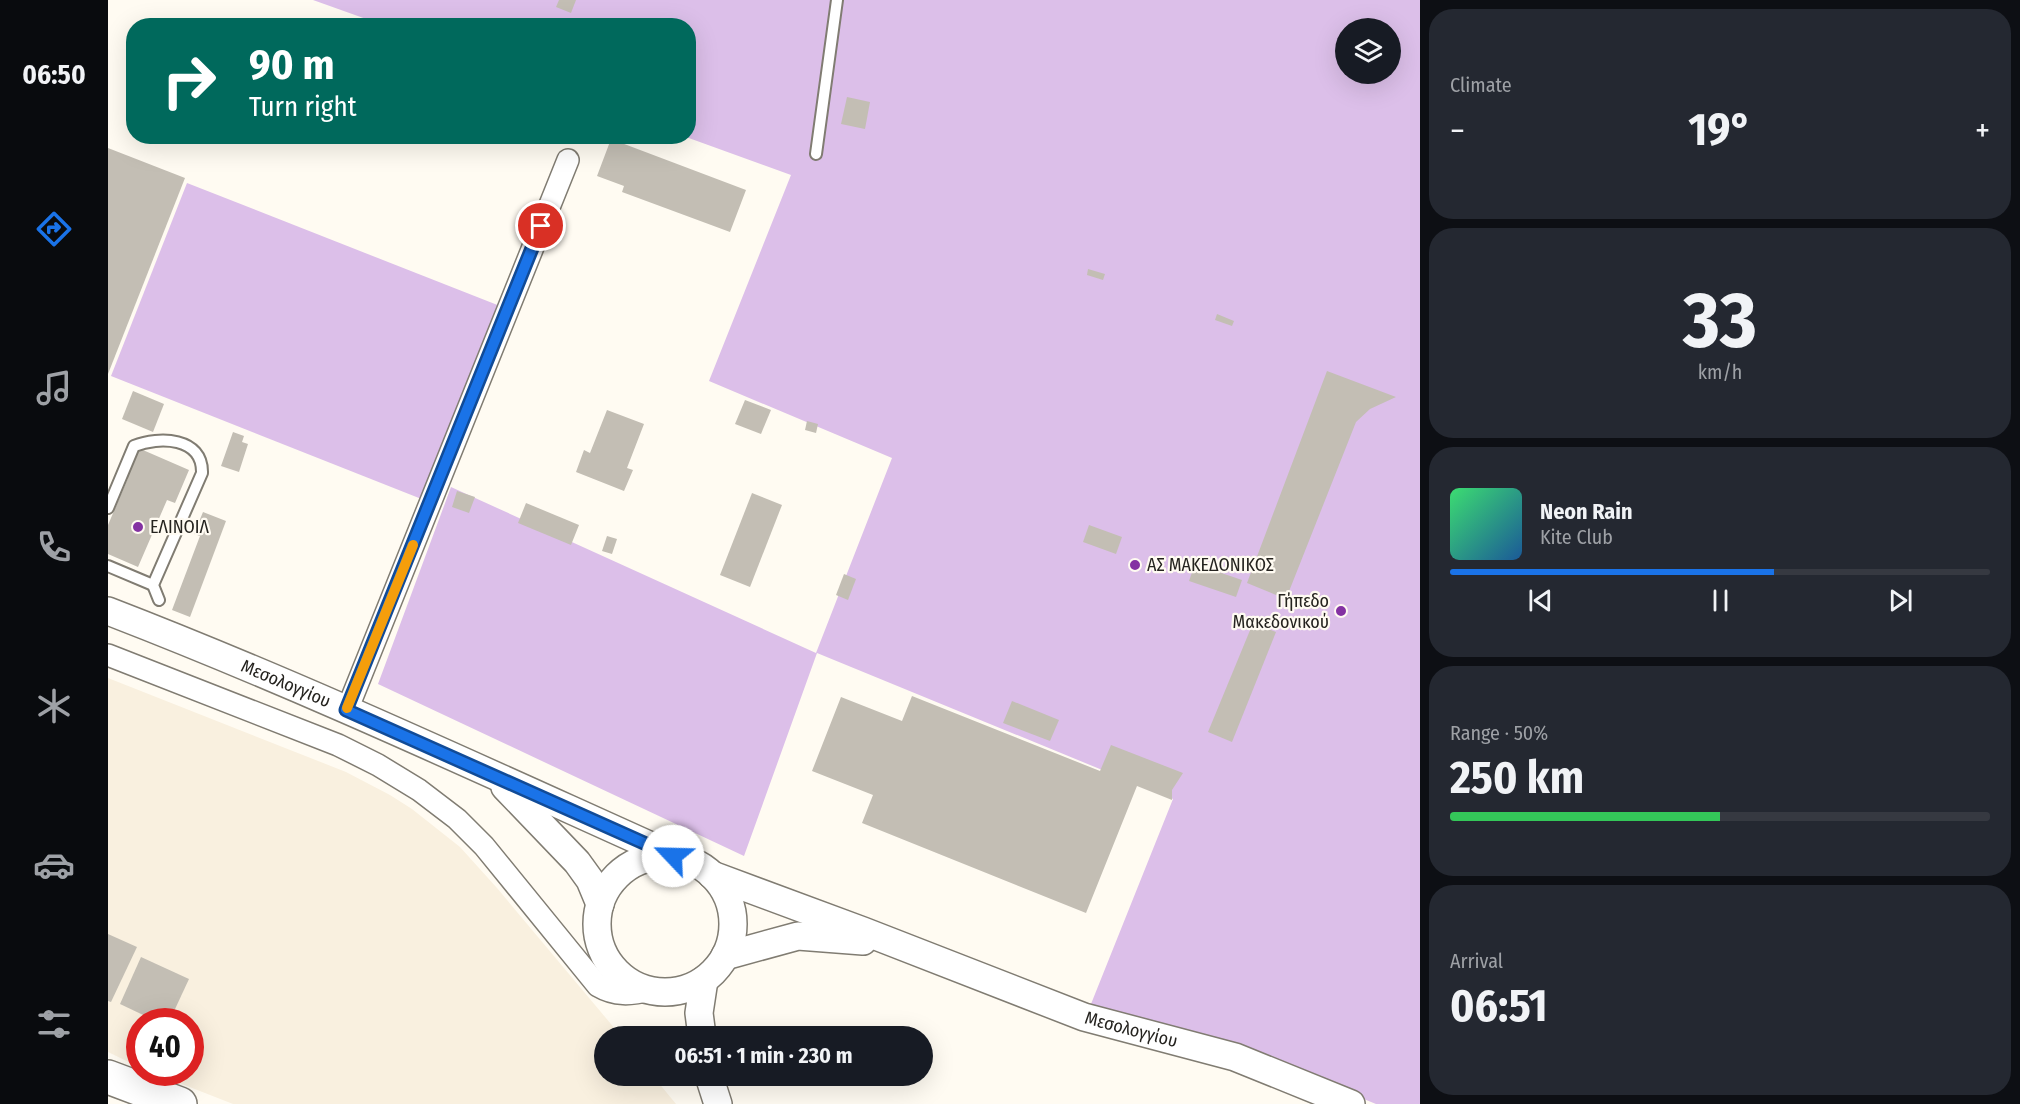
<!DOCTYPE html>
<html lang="en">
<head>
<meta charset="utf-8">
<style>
  :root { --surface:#171b24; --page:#242831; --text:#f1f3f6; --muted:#9ea1a6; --line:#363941; --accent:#1a73e8 }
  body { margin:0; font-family:"Fira Sans Condensed",sans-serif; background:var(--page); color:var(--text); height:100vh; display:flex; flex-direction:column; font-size:22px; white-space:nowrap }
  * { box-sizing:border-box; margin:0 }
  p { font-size:20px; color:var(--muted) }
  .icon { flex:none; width:33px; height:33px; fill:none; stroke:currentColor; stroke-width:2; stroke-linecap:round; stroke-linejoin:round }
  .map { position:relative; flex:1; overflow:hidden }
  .sheet { display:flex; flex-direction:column; gap:9px; padding:9px; background:#0d0f14; width:600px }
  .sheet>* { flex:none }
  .guide { position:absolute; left:18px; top:18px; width:570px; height:126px; border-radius:24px; box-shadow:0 6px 24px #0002; background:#00695c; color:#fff; overflow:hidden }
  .tools { position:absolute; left:1227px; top:18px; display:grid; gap:12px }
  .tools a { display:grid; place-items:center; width:66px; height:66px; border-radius:50%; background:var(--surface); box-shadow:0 6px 24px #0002; font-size:30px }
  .speed { position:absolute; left:18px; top:1008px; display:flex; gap:12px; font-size:30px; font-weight:700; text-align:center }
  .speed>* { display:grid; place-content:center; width:78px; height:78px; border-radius:50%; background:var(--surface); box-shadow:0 6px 24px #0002; line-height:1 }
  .speed .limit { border:9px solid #d22; background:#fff; color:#111 }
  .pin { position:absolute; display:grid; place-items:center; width:51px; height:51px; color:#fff; margin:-26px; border:3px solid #fff; border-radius:50%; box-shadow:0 2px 6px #0007 }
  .me { position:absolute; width:66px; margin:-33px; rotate:294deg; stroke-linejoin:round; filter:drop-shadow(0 0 4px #0008) }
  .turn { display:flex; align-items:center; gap:21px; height:126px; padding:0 24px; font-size:27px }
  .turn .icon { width:78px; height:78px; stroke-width:2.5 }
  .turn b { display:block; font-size:42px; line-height:51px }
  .big { font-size:45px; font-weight:700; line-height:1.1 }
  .sheet .tile { flex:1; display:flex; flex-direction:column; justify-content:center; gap:9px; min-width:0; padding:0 21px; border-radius:24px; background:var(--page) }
  .sheet .dial { align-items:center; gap:0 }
  .dial b { font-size:78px; line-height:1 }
  .song { display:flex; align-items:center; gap:18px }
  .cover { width:72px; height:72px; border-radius:9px; background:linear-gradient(135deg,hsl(140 70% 55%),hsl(210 70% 35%)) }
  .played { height:6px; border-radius:3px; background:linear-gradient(90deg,var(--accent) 60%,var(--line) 60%) }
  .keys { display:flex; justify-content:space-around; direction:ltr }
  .heat { display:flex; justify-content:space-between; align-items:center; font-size:33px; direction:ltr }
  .charge { height:9px; border-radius:4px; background:linear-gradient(90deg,#34c759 50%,var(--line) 0) }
  .trip { position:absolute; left:486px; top:1026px; width:339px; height:60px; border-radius:30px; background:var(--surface); box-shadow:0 6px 24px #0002; font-weight:700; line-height:60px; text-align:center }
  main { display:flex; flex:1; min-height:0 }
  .tabs { display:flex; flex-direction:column; width:108px; justify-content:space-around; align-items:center; background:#090b0e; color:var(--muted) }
  .tabs .icon { width:42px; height:42px }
  .tabs .selected { color:var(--accent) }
  .tabs b { font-size:27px; color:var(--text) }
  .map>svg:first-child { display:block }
  .built { fill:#f9f0df }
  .green { fill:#dcbfe9; fill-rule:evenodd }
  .building { fill:#c3beb4 }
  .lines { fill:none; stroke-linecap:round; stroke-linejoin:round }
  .service-casing { stroke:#807c72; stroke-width:14 }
  .minor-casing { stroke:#807c72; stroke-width:24 }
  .tertiary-casing { stroke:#807c72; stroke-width:30 }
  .trunk-casing { stroke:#807c72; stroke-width:36 }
  .service { stroke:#fff; stroke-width:10 }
  .minor { stroke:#fff; stroke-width:21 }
  .tertiary { stroke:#fff; stroke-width:27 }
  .trunk { stroke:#fff; stroke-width:33 }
  .route-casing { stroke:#114b97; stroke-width:15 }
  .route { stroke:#1a73e8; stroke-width:10 }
  .slow { stroke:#f59e0b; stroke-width:10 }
  .poi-dot { fill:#8432a2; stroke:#fffbf2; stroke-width:2 }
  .labels { text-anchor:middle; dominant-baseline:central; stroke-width:4.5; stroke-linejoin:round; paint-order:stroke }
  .poi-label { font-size:18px; fill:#25231f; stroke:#fffbf2; text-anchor:start }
  .street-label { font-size:18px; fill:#25231f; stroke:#fffbf2 }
</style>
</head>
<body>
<main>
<nav class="tabs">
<b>06:50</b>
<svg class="icon selected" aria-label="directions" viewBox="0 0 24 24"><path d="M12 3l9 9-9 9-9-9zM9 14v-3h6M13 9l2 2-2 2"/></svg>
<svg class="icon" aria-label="music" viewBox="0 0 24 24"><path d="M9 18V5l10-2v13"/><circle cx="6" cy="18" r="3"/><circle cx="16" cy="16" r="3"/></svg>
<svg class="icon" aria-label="phone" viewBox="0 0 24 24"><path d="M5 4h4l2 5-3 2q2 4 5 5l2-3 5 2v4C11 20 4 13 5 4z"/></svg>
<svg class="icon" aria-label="climate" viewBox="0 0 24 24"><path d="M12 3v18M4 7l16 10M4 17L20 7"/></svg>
<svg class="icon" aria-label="car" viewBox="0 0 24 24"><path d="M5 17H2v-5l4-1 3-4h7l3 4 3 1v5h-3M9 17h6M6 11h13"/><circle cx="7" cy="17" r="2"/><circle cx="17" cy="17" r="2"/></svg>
<svg class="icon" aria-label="filters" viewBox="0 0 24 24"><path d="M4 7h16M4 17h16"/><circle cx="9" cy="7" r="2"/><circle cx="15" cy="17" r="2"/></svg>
</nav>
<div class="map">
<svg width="1312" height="1104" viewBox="0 0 1312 1104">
  <rect width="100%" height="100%" fill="#fffbf2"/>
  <polygon class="built" points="0,678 238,772 282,795 304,809 352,847 389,888 513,1036 496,1036 496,1076 545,1076 568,1104 125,1104 46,1073 82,1072 82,1022 32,1022 31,1067 0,1052"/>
  <g class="green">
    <path d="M205,0H1312V1104H1268L1148,1055L983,1004L1065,799L709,653L636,856L270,684L343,487L708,653L784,458L601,381L683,175L578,137L580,136V26L275,25ZM1238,28H1282V74H1238Z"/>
    <polygon points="79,183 392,306 316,500 3,376"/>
  </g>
  <g class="building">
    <polygon points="451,0 468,0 463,13 448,7"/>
    <polygon points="739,97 762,102 757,129 733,124"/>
    <polygon points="503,139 638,190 622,232 514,192 516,186 489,176"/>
    <polygon points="0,148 77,178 0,374"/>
    <polygon points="980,269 997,274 995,280 979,275"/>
    <polygon points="1109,314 1126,321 1124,326 1107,320"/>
    <polygon points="1219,371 1288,397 1262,409 1248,422 1178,599 1139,583"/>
    <polygon points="25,391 56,404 45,432 14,419"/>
    <polygon points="637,400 663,410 653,434 627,424"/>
    <polygon points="499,410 536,424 519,468 525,470 516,491 468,472 476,450 482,453"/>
    <polygon points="699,421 710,424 708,433 697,430"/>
    <polygon points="125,432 136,436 134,442 140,444 131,472 113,466"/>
    <polygon points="28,447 81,470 67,503 59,500 30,567 0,554 0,525 20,478 15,476"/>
    <polygon points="349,491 367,497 361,513 344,507"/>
    <polygon points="644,493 674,505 642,587 612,575"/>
    <polygon points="418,503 471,525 463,545 410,523"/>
    <polygon points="95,512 118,521 82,617 64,610 92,536 86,534"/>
    <polygon points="981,525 1014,537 1008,554 975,542"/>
    <polygon points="499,536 509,539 504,554 494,551"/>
    <polygon points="1087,564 1134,580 1128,597 1081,581"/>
    <polygon points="736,574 748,579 740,600 728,595"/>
    <polygon points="1145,623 1168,632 1124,742 1100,732"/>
    <polygon points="804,696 992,771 1003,745 1075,773 1064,790 1064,800 1029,786 978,913 754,823 765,795 704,771 733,697 794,721"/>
    <polygon points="904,701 951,720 942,741 895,723"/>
    <polygon points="0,934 29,947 3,1002 0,1001"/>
    <polygon points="33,957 81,979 61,1022 50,1022 12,1004"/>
  </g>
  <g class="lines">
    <g class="service-casing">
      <g id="service">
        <polyline points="708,154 729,0"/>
        <path d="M0,508L26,446C51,436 95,437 94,473L45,585L51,600"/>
        <polyline points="0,566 45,585"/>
      </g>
    </g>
    <g class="minor-casing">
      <g id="minor">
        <path d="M0,655L230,745L270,765L311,790L349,819L376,846L490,986C507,996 523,995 542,990"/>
        <polyline points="239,710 460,160"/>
      </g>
    </g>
    <g class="tertiary-casing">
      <g id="tertiary">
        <path id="s1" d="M0,611C192,685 378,772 565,856"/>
        <polyline points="397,787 469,862 482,880 492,904"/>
        <circle cx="557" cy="924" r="68"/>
        <path id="s2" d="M604,875L755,931L976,1017L1127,1057L1243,1104"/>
        <polyline points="617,956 690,936 755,941"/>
        <polyline points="594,1036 591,1013 596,980"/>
        <polyline points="601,1076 610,1104"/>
      </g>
    </g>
    <g class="trunk-casing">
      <polyline id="trunk" points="0,1077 72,1104"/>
    </g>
    <use href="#service" class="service"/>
    <use href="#minor" class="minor"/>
    <use href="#tertiary" class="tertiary"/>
    <use href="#trunk" class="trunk"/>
  </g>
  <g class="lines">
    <g class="route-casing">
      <polyline id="route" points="433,226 238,710 565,856"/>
    </g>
    <use href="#route" class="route"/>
    <polyline class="slow" points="239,708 305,545"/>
  </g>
  <g class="poi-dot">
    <circle cx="30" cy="527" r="6"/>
    <circle cx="1027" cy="565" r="6"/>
    <circle cx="1233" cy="611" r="6"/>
  </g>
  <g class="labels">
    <g class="poi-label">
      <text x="42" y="527">ΕΛΙΝΟΙΛ</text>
      <text x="1039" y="565">ΑΣ ΜΑΚΕΔΟΝΙΚΟΣ</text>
      <text x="1221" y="601" text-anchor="end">Γήπεδο<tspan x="1221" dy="21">Μακεδονικού</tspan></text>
    </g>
    <g class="street-label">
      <text stroke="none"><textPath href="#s1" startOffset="192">Μεσολογγίου</textPath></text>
      <text stroke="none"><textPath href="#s2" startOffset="447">Μεσολογγίου</textPath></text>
    </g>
  </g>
</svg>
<div class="tools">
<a><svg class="icon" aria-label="layers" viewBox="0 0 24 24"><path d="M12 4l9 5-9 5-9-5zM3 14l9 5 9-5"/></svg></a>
</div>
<div class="speed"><div class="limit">40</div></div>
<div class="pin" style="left:433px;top:226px;background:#d93025"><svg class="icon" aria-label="arrive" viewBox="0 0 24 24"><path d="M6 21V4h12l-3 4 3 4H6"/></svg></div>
<svg class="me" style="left:565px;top:856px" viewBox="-20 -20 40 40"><circle r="19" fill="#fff"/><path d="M0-13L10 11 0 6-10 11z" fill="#1a73e8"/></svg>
<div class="trip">06:51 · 1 min · 230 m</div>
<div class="guide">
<div class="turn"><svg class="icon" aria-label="right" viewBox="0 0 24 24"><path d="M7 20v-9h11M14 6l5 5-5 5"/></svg><div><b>90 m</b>Turn right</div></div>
</div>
</div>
<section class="sheet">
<div class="tile"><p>Climate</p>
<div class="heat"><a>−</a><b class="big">19°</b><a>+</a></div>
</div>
<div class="tile dial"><b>33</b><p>km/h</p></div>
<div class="tile">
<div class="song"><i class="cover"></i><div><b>Neon Rain</b><p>Kite Club</p></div></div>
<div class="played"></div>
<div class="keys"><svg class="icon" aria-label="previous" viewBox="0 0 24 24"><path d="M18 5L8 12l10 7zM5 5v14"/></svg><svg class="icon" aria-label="pause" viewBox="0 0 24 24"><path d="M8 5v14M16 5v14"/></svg><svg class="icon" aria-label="next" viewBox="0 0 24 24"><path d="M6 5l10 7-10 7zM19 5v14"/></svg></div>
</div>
<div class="tile"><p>Range · 50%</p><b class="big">250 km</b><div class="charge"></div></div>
<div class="tile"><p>Arrival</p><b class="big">06:51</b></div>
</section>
</main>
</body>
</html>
